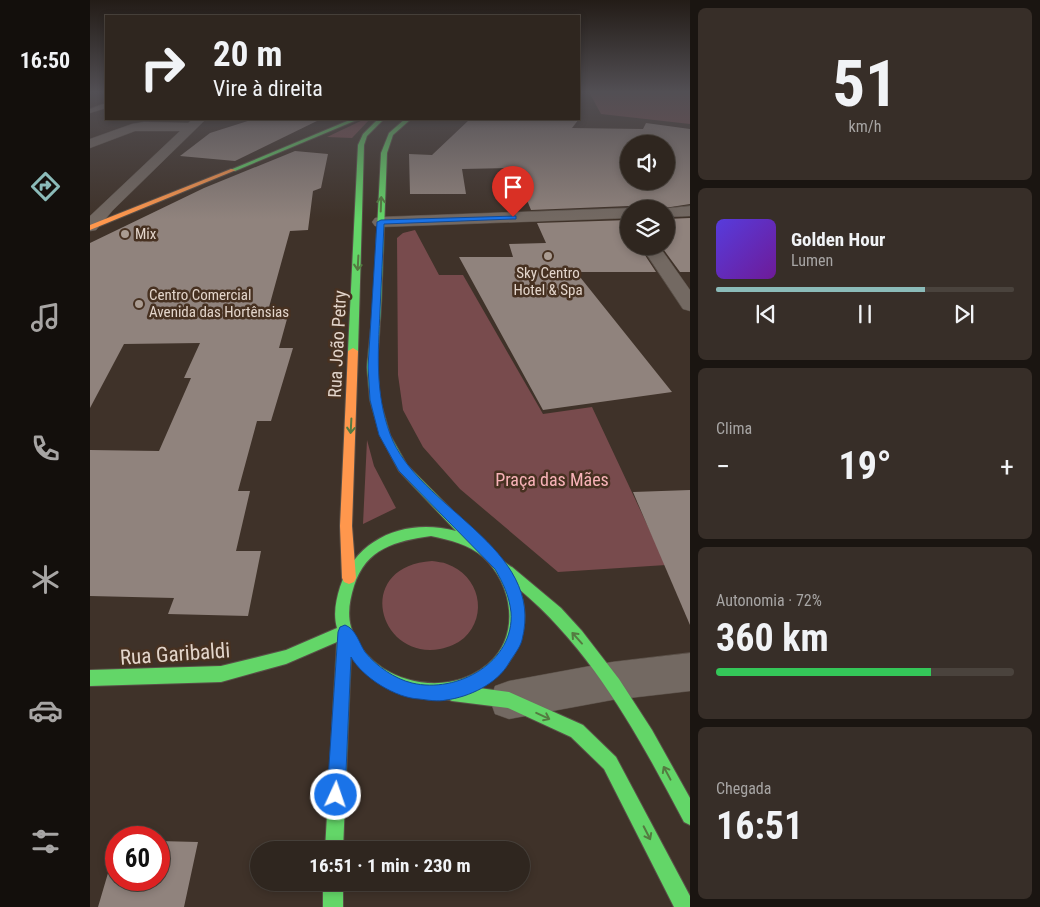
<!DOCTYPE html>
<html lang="pt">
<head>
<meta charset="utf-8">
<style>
  :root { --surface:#2f261f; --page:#372e28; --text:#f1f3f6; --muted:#a7a5a4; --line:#4a433d; --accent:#8bbbb9 }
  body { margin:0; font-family:"Roboto Condensed",sans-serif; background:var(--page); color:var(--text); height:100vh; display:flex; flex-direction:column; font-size:19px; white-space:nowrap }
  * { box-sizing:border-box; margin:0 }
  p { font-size:16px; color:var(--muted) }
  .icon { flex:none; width:28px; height:28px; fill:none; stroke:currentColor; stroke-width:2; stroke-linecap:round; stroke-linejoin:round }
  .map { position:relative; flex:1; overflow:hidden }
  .drawer { display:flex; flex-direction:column; gap:8px; padding:8px; background:#1a1511; width:350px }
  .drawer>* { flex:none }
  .top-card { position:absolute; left:15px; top:15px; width:475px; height:105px; border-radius:0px; box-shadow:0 2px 8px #0003,0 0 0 1px var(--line); background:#2f261f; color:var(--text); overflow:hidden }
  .buttons { position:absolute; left:530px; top:135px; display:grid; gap:10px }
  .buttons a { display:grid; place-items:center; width:55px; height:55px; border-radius:50%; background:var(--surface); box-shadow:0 2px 8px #0003,0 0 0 1px var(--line); font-size:25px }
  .speed { position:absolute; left:15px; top:826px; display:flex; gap:10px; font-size:25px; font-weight:700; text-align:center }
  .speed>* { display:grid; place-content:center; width:65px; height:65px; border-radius:50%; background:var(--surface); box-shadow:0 2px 8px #0003,0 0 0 1px var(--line); line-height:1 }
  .speed .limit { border:8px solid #d22; background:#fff; color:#111 }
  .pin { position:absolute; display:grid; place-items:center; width:42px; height:42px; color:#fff; margin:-51px -21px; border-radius:50% 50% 50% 0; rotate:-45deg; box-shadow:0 0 5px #0007 }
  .pin .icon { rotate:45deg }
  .me { position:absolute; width:55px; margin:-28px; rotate:3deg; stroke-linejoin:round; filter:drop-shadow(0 0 4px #0008) }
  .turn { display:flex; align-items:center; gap:18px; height:105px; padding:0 25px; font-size:22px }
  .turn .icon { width:65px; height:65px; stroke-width:2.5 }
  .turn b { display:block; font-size:35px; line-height:42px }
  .big { font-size:38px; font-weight:700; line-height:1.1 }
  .drawer .tile { flex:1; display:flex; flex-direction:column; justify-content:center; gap:8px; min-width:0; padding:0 18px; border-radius:8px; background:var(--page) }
  .drawer .dial { align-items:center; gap:0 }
  .dial b { font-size:65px; line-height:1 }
  .song { display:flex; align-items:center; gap:15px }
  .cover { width:60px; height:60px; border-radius:8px; background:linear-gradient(135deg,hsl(250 70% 55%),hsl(280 70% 35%)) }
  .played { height:5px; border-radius:2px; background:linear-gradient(90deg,var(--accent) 70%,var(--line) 70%) }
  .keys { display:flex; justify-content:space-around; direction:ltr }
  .heat { display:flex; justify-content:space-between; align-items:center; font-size:28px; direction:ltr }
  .charge { height:8px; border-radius:4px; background:linear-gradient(90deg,#34c759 72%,var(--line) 0) }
  .trip { position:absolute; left:160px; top:841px; width:280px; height:50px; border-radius:25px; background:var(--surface); box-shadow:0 2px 8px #0003,0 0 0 1px var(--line); font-weight:700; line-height:50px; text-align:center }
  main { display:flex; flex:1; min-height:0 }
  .tab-bar { display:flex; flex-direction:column; width:90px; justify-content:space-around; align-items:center; background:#130f0c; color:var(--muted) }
  .tab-bar .icon { width:35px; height:35px }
  .tab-bar .current { color:var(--accent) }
  .tab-bar b { font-size:22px; color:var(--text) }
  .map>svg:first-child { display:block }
  .green { fill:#784b4d }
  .building { fill:#90837d; fill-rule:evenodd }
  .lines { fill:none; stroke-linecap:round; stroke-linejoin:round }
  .lane-casing { stroke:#594f47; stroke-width:1 }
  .street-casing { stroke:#594f47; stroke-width:1 }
  .fast-casing { stroke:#594f47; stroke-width:2 }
  .slow-casing { stroke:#594f47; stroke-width:2 }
  .lane { fill:#736962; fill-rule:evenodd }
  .street { fill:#736962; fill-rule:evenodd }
  .fast { fill:#63d668; fill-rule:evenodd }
  .slow { fill:#ff974d; fill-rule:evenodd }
  .oneway { stroke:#547b41 }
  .route { fill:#1a73e8; stroke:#114b97 }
  .poi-dot { fill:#aa9c92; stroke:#473121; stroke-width:2 }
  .labels { text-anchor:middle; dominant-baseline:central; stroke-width:5; stroke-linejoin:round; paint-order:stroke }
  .far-poi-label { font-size:15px; fill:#e3d5cb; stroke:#473121; text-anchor:start }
  .street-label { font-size:18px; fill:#e3d5cb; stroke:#473121 }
  .park-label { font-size:18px; fill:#f8b3b8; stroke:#473121 }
  .near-street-label { font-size:21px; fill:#e3d5cb; stroke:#473121 }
</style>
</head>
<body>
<main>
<nav class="tab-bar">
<b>16:50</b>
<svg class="icon current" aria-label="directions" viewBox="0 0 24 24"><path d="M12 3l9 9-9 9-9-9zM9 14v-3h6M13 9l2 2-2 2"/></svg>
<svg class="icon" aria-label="music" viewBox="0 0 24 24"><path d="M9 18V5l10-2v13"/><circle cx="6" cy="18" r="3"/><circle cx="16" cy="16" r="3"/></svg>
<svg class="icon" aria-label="phone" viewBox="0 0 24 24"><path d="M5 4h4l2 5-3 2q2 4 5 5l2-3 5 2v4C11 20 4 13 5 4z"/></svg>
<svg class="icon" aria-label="climate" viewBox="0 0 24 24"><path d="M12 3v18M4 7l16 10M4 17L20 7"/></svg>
<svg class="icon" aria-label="car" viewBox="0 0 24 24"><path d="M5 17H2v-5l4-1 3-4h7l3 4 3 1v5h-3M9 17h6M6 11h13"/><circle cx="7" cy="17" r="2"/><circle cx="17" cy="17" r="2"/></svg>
<svg class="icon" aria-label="filters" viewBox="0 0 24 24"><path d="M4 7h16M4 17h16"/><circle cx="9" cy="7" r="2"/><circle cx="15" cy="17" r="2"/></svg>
</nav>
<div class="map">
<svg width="600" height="907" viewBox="0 0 600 907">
  <rect width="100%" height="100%" fill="#3f3229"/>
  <g class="green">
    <polygon points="499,92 600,92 600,124 511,114"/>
    <polygon points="275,119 280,119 262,138 237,137"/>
    <polygon points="325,230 349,275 373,275 453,414 502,407 576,565 468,572 370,489 333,447 313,410 308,375 307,238 313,233"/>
    <polygon points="277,440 284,466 306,508 273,524"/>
    <path d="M342,561C347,562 353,562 357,564C389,575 399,615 374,638C367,644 359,647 350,649C288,660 263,566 342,561Z"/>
  </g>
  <g class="building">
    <polygon points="164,119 231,119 145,161 90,156 120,133"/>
    <path d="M380,119H489L482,128L553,129L556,123L600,129V204L568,209H544L539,206L441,210L424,168L372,169L376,194H320L319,154L342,155ZM539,144H576V181H539Z"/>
    <polygon points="205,151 238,154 231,188 223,191 218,230 200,231 176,318 197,319 189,348 203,348 181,421 167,421 148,491 160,491 146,551 171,551 158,616 78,614 84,598 0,596 0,450 69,451 101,378 94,378 110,343 34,344 0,408 0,243 114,188"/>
    <polygon points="600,218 600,272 590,272 571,246 576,246 576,219"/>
    <polygon points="539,220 539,246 549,246 566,272 486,272 582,392 453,410 369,257 423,257 419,244 456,243 447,223"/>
    <polygon points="600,490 600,625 543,492"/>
    <polygon points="69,841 108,842 94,907 8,907 26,846 26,880 69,880"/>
  </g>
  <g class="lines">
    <g class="lane-casing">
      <polygon id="lane" points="13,104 16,104 16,108 0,113 0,109"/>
    </g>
    <g class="street-casing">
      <g id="street">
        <polygon points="103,119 116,119 23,210 6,230 0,231 0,216 90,131 45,131 0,148 0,139 42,124 54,122 98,123"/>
        <polygon points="600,206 600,216 576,217 576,209 570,209"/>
        <polygon points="539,208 542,209 539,209 539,218 291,227 285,226 282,222 285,218 291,217"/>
        <polygon points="551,246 569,246 600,290 600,311 593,309"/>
        <polygon points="600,653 600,691 522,700 419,719 405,714 400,700 405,686 419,681 522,662"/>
      </g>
    </g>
    <g class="fast-casing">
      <g id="fast">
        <polygon points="262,119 269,119 145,171 140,170"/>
        <polygon points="288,119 294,119 277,136 274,145 268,351 263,354 258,351 268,145 273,134"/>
        <path d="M315,119H321L303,135L297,153L291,307L287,367L290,400L300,435L317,465L389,537C391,542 417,565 422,567L471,608L492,631L529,679L562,730L600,798V825L594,822C549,737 503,651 429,589C445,627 424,670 389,688L419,692L493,725L526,757L600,896V907H584L514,769L481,737L418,708L362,701C354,697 344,700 335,699C305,695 280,681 261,657L253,850H235L247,642L196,664L131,682L0,686V670L131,666L196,650L247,628C243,614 246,600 250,587C267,536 318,518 366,531L309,471L290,435L280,400L277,367L283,307L291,153L299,133ZM341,536C360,540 378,544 393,557C423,584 431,636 398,664C356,701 278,682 261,627C257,613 260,599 264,586C276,548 306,541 341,536Z"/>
        <rect x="233" y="882" width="20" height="25"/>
      </g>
    </g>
    <g class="slow-casing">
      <g id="slow">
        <polygon points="141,169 146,170 0,230 0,225"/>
        <polygon points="263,348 268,351 262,526 266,578 264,582 259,584 254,582 252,578 250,526 258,351"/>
      </g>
    </g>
    <use href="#lane" class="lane"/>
    <use href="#street" class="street"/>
    <use href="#fast" class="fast"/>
    <use href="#slow" class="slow"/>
  </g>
  <defs><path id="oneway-shaft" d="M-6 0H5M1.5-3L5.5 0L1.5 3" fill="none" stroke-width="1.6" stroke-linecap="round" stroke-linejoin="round" transform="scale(1.25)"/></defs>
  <g class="oneway">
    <use href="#oneway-shaft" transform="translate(291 204) rotate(-88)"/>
    <use href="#oneway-shaft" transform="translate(268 263) rotate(93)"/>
    <use href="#oneway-shaft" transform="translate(261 426) rotate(93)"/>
    <use href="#oneway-shaft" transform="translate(487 638) rotate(-132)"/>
    <use href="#oneway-shaft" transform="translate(453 716) rotate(25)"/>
    <use href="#oneway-shaft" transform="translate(577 773) rotate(-118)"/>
    <use href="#oneway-shaft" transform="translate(557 833) rotate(63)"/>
  </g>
  <linearGradient id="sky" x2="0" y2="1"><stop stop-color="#231c17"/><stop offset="0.42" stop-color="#524f54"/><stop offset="1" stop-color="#524f54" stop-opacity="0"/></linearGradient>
  <rect width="600" height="219" fill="url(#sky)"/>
  <path class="route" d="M426,216V219H423L294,224C293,253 291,282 290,311C288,353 285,393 300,434C328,510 456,546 432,640C430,648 423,656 419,663C407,684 379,697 356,700C348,702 338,700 329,699C306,698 273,678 261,657L255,795L252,802L246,804L240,802L237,795L248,632L250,627L255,625C266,629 269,643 275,652C286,666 305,679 322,683C367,694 425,662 421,612C419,595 413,583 405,569L309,471L289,435L280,400L278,367L287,222L291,220Z"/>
  <g class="poi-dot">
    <circle cx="35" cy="234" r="5"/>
    <circle cx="458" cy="256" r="5"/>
    <circle cx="49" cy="304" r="5"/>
  </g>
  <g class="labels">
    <g class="far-poi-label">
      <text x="45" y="234">Mix</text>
      <text x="458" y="273" text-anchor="middle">Sky Centro<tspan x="458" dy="17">Hotel &amp; Spa</tspan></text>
      <text x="59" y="295">Centro Comercial<tspan x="59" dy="17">Avenida das Hortênsias</tspan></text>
    </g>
    <g class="street-label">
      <text transform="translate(247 344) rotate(-87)">Rua João Petry</text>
    </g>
    <g class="park-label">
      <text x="462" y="479">Praça das Mães</text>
    </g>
    <g class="near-street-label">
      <text transform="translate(85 654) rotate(-4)">Rua Garibaldi</text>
    </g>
  </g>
</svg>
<div class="buttons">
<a><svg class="icon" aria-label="sound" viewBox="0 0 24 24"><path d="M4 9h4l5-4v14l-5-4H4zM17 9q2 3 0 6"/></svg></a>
<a><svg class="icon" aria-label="layers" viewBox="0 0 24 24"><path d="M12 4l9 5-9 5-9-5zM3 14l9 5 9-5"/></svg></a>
</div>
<div class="speed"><div class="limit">60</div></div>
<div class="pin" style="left:423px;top:217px;background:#d93025"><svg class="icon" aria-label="arrive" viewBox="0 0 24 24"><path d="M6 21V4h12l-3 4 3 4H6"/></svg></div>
<svg class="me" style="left:246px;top:795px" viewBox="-20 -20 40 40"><circle r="17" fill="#1a73e8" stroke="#fff" stroke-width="3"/><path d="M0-11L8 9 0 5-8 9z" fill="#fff"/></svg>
<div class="trip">16:51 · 1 min · 230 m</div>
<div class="top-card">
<div class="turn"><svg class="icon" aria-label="right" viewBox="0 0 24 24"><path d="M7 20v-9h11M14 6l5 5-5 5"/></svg><div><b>20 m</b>Vire à direita</div></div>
</div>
</div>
<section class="drawer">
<div class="tile dial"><b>51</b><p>km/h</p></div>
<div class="tile">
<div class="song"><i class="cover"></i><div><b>Golden Hour</b><p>Lumen</p></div></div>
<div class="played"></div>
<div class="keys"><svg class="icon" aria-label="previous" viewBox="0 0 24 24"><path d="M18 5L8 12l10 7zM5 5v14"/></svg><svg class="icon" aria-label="pause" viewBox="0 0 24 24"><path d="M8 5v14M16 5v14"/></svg><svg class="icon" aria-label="next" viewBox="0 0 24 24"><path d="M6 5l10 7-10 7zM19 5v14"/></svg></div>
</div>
<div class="tile"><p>Clima</p>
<div class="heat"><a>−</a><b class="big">19°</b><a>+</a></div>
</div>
<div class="tile"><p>Autonomia · 72%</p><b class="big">360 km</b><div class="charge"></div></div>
<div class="tile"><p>Chegada</p><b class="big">16:51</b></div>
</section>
</main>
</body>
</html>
